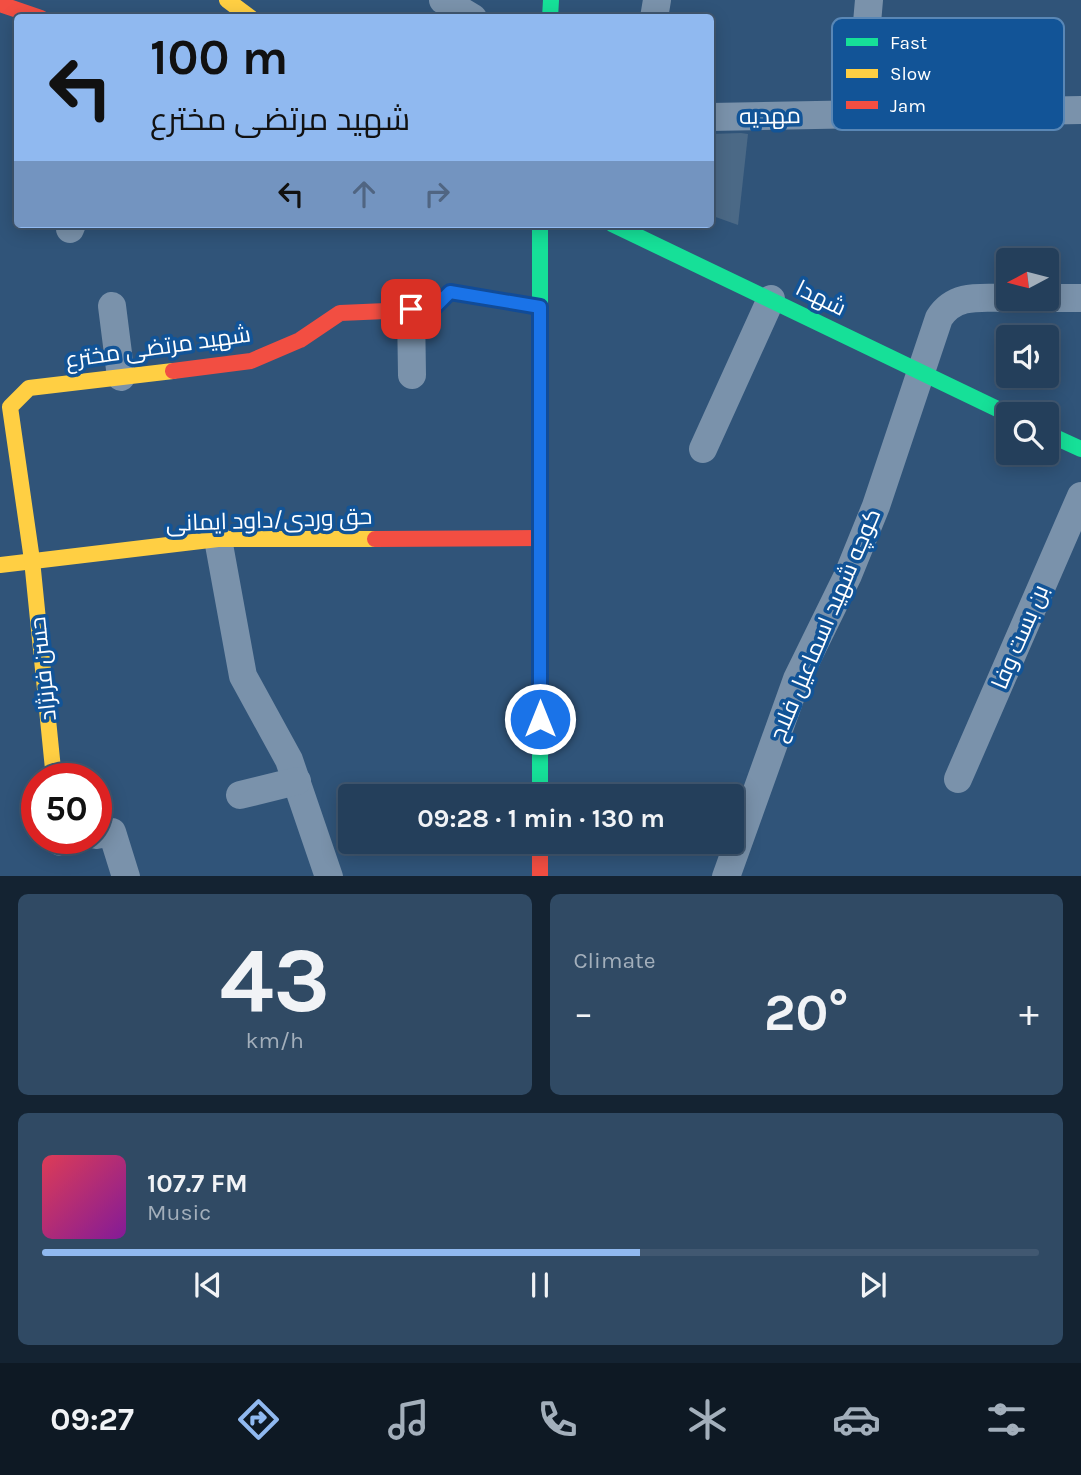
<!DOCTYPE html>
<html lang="en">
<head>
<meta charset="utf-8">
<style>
  :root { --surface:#243f5b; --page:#304a64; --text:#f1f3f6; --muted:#a3afbb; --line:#415871; --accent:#90b9f0 }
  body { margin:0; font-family:Karla,Cairo,sans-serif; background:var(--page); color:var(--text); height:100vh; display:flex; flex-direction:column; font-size:26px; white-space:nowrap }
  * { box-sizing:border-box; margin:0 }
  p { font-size:23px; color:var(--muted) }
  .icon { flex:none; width:38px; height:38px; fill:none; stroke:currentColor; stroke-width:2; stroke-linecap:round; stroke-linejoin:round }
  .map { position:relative; height:876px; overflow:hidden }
  .panel { display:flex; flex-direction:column; gap:18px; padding:18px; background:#142332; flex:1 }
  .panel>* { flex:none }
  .hud { position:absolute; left:14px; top:14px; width:700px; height:214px; border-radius:7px; box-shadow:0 4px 18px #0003,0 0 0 2px var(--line); background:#90b9f0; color:#111; overflow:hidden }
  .needle { width:46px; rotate:263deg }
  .fabs { position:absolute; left:996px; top:248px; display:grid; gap:14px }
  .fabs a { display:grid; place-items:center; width:63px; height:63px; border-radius:7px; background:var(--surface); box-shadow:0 4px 18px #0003,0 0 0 2px var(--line); font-size:35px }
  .speed { position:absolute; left:21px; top:763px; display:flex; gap:14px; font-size:35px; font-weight:700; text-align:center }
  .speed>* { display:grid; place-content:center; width:91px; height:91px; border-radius:50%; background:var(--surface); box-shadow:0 4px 18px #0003,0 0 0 2px var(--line); line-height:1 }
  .speed .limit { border:10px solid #d22; background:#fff; color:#111 }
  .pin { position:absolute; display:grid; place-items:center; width:60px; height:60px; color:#fff; margin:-30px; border-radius:14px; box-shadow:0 4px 10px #0006 }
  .me { position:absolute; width:77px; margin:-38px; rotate:0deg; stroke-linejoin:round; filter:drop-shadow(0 0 5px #0008) }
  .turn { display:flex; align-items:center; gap:24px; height:147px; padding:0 21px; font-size:32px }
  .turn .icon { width:91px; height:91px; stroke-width:2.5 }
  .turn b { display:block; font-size:49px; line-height:60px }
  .lanes { display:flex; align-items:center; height:66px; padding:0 21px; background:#0003; justify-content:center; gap:35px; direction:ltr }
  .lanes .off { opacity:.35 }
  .big { font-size:52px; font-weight:700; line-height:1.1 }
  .panel .card { flex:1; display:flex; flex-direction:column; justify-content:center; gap:10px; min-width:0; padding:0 24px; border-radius:10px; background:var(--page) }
  .panel .dial { align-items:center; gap:0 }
  .dial b { font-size:91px; line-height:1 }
  .song { display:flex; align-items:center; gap:21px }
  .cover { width:84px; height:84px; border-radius:10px; background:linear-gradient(135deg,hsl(350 70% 55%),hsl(290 70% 35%)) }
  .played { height:7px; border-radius:4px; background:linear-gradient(90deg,var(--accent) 60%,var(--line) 60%) }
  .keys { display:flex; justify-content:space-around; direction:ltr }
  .heat { display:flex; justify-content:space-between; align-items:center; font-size:38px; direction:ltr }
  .panel .tiles { flex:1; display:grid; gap:18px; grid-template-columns:1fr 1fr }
  .card:last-child { grid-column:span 2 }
  .trip { position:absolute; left:338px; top:784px; width:406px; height:70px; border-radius:7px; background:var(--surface); box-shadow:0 4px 18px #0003,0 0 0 2px var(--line); font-weight:700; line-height:70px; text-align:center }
  .tabs { display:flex; height:112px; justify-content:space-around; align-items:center; background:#0e1924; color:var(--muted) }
  .tabs .icon { width:49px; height:49px }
  .tabs .on { color:var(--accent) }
  .tabs b { font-size:32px; color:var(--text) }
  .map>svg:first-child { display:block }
  .building { fill:#4b6986 }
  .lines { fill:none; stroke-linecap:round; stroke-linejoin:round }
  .street { stroke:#7a92ab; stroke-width:28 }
  .fast { stroke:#16e098; stroke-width:16 }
  .slow { stroke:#ffcf43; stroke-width:16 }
  .jam { stroke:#f24e42; stroke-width:16 }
  .route-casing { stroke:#114b97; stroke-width:18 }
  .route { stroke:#1a73e8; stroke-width:12 }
  .labels { text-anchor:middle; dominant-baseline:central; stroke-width:7; stroke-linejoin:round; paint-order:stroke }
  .street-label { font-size:23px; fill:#fff; stroke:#125497 }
  .key { fill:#125497; stroke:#5987b6; stroke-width:2 }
  .key-label { font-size:19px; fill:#fff }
</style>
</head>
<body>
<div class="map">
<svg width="1081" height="877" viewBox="0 0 1081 877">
  <rect width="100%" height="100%" fill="#305479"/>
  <polygon class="building" points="741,133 748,134 738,225 710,215 710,134"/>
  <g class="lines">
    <g class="street">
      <polyline points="443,0 473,18"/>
      <polyline points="654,18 657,0"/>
      <polyline points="859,114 869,0"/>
      <polyline points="710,117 1081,110"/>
      <polyline points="70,229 72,224"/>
      <polyline points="1046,298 1081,298"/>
      <polyline points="112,306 121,377"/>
      <polyline points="411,309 412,375"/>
      <polyline points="703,449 771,299"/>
      <polyline points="218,539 243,676 289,760 329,877"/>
      <polyline points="958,779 1081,496"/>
      <polyline points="240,795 297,781"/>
      <polyline points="96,835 112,832 126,877"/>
      <polyline points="59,838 60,842 79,838"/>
      <path d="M726,877L797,679L848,575L876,506L939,318C955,293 981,298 1008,298"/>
    </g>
    <g class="fast">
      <polyline points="550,18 551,0"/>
      <polyline points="540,224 540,796"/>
      <polyline points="612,224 1010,415"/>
      <polyline points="1046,433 1081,449"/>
    </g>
    <g class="slow">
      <polyline points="227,0 251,18"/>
      <polyline points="0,565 218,539 375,539"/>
      <polyline points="54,779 32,560 10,407 29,388 173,371"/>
    </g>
    <g class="jam">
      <polyline points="0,4 41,18"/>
      <polyline points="173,371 251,361 300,340 340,313 433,309 450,292 540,307"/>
      <polyline points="375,539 540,538"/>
      <polyline points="540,842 540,877"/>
    </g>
  </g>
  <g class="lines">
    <g class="route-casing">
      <polyline id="route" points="411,309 433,309 450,292 540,307 540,719"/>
    </g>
    <use href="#route" class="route"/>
  </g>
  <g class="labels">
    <g class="street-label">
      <text transform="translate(770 116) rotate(-1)">مهدیه</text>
      <text transform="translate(821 298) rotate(26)">شهدا</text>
      <text transform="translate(158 347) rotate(-8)">شهید مرتضی مخترع</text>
      <text transform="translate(269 520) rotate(-2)">حق وردی/داود ایمانی</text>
      <text transform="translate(825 625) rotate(-67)">کوچه شهید اسماعیل فلاح</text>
      <text transform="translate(1020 637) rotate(-67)">بن بست وفا</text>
      <text transform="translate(43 669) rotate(-96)">حسن فرنژاد</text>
    </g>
  </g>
  <rect x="832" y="18" width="232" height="112" rx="10" class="key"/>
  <rect x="846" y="38" width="32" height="8" fill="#16e098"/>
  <rect x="846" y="69" width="32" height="9" fill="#ffcf43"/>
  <rect x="846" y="101" width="32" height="8" fill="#f24e42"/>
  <g class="key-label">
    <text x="890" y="49">Fast</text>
    <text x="890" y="80">Slow</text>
    <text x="890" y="112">Jam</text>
  </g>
</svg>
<div class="fabs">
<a><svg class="needle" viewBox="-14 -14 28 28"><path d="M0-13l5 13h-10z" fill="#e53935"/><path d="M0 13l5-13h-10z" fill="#a3afbb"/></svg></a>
<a><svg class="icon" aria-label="sound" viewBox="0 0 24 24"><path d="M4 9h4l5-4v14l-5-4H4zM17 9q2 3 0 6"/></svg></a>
<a><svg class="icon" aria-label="search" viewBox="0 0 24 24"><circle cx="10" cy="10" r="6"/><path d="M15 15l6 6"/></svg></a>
</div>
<div class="speed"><div class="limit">50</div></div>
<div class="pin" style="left:411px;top:309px;background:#d93025"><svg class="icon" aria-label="arrive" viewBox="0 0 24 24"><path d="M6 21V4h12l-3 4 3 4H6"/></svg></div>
<svg class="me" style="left:540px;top:719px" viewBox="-20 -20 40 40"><circle r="17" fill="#1a73e8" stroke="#fff" stroke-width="3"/><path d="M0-11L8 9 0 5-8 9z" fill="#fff"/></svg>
<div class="trip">09:28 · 1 min · 130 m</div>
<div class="hud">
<div class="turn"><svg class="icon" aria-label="left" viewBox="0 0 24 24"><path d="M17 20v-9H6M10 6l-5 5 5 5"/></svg><div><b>100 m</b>شهید مرتضی مخترع</div></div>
<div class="lanes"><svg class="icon" aria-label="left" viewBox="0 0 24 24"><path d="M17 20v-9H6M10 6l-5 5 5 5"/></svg><svg class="icon off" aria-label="ahead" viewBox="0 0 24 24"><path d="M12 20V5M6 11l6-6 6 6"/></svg><svg class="icon off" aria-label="right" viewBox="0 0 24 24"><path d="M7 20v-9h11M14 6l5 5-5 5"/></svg></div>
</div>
</div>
<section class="panel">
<div class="tiles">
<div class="card dial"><b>43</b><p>km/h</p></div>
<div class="card"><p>Climate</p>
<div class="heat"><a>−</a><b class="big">20°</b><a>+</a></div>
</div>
<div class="card">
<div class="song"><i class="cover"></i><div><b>107.7 FM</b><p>Music</p></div></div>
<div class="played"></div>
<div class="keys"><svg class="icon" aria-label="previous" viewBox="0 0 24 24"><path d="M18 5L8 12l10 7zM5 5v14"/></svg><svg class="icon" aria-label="pause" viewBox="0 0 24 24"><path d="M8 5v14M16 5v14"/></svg><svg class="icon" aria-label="next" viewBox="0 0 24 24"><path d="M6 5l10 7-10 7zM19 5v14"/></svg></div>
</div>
</div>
</section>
<nav class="tabs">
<b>09:27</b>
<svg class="icon on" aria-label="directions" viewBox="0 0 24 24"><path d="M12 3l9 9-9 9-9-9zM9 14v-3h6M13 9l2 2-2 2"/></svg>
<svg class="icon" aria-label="music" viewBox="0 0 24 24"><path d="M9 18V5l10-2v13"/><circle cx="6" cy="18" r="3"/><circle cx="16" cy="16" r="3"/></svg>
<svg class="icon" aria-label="phone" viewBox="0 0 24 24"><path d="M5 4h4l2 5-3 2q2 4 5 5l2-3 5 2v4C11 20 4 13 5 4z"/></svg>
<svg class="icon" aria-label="climate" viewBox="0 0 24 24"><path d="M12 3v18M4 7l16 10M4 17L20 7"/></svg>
<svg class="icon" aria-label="car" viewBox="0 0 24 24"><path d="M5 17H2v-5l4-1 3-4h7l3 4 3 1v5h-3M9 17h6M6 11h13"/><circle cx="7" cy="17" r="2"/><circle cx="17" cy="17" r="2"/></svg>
<svg class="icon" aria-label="filters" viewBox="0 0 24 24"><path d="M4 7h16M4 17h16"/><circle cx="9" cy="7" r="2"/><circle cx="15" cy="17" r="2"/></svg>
</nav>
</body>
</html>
